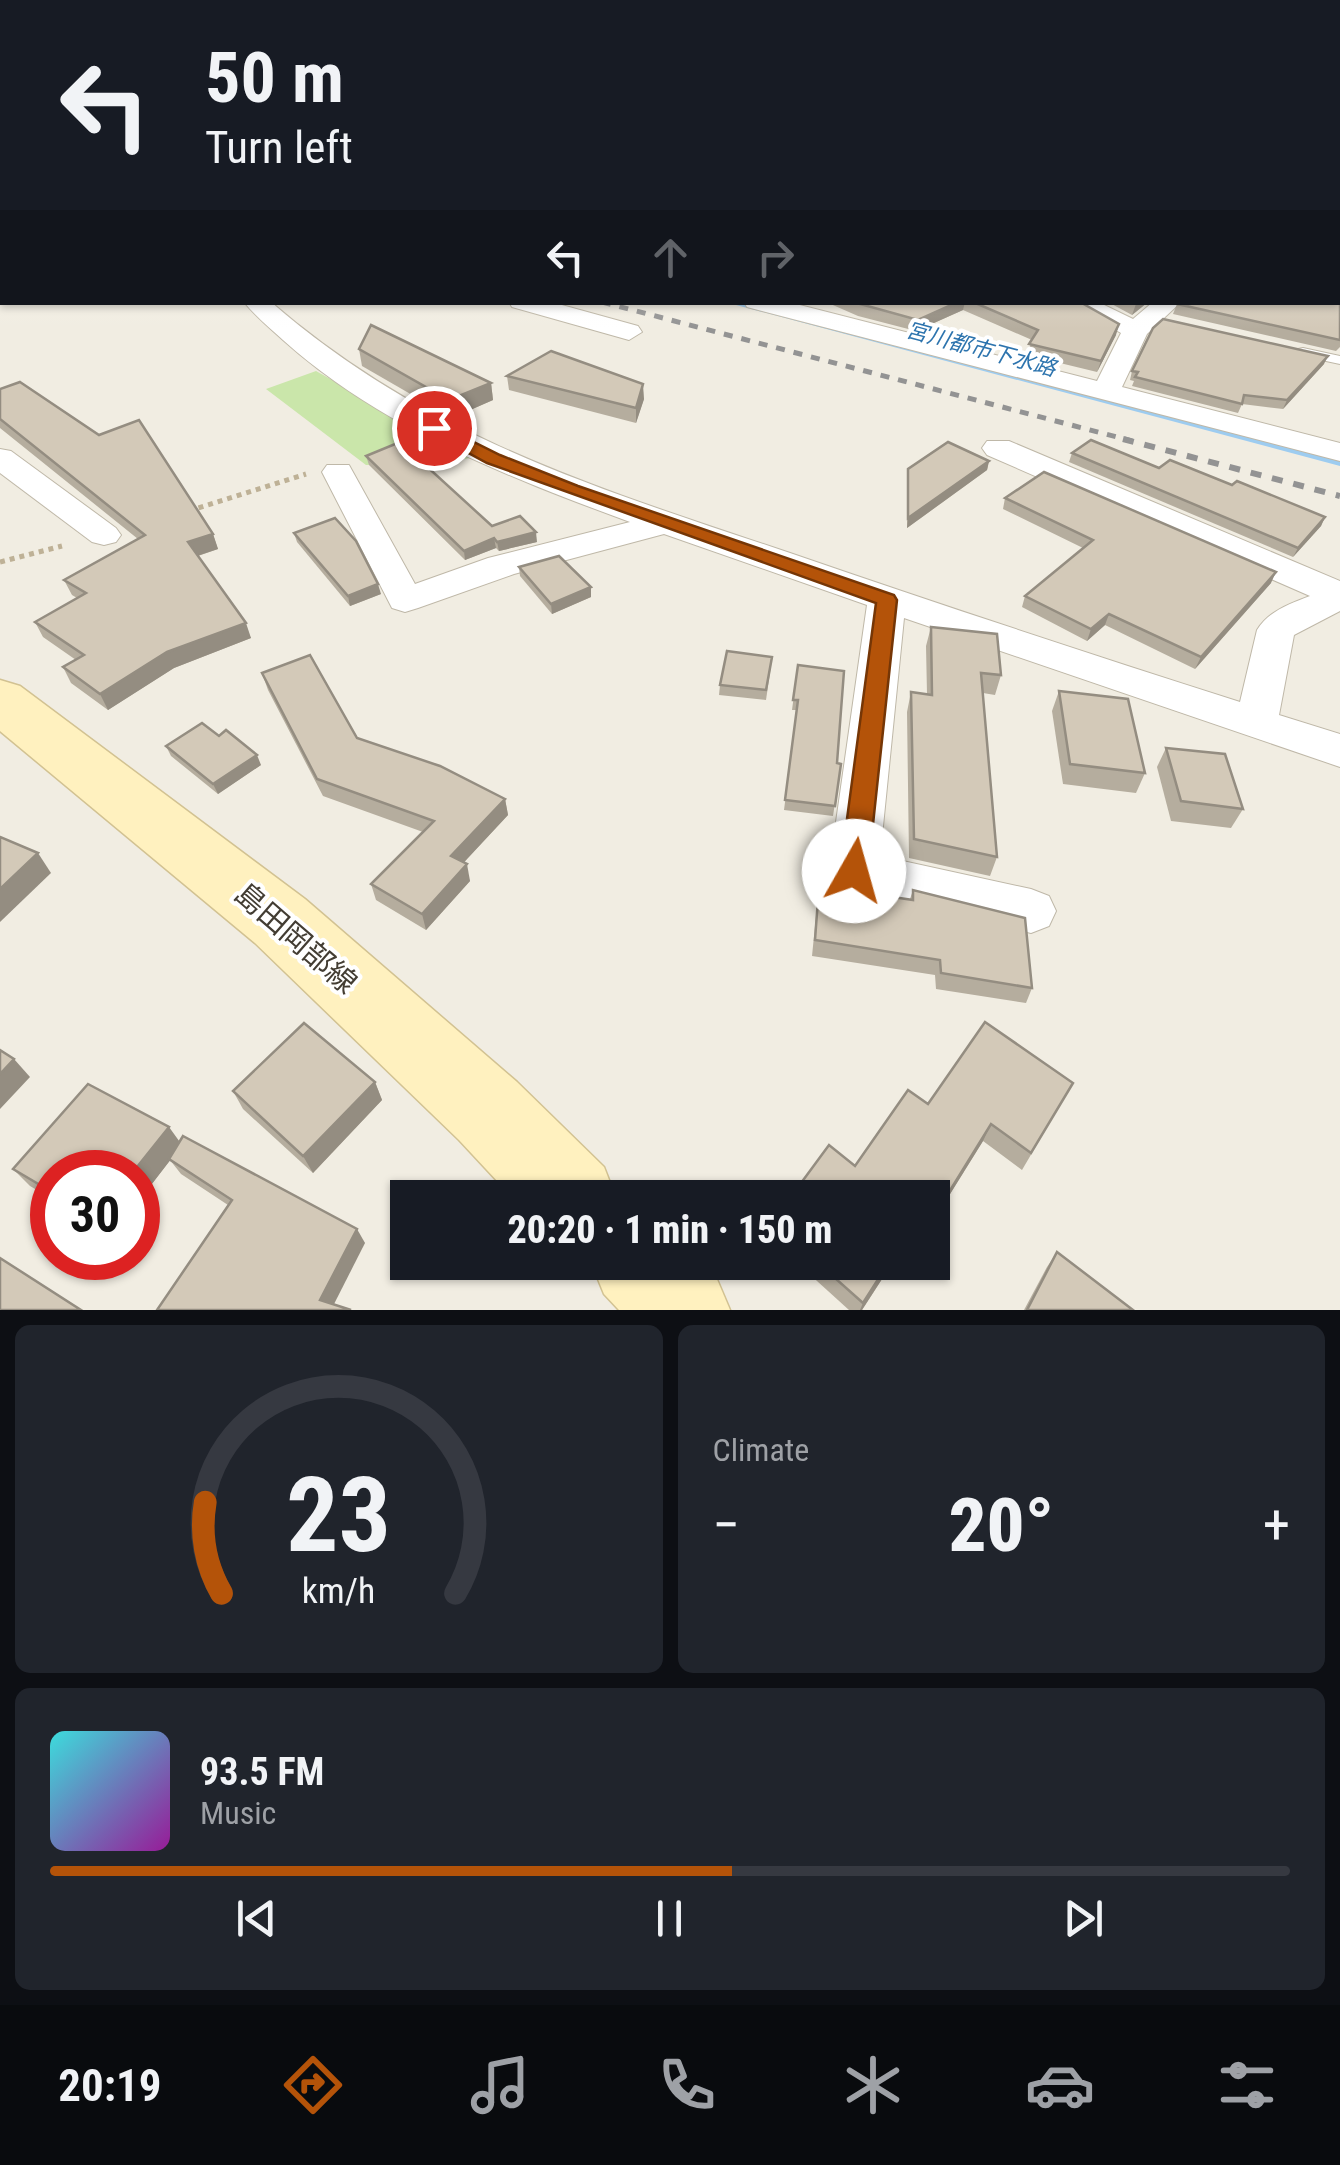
<!DOCTYPE html>
<html lang="en">
<head>
<meta charset="utf-8">
<style>
  :root { --surface:#171b24; --page:#20242c; --text:#f1f3f6; --muted:#9ea1a6; --line:#363941; --accent:#b45309 }
  body { margin:0; font-family:"Roboto Condensed","Noto Sans JP",sans-serif; background:var(--page); color:var(--text); height:100vh; display:flex; flex-direction:column; font-size:38px; white-space:nowrap }
  * { box-sizing:border-box; margin:0 }
  p { font-size:32px; color:var(--muted) }
  .icon { flex:none; width:55px; height:55px; fill:none; stroke:currentColor; stroke-width:2; stroke-linecap:round; stroke-linejoin:round }
  .map { position:relative; height:1310px; overflow:hidden }
  .side { display:flex; flex-direction:column; gap:15px; padding:15px; background:#0d0f14; flex:1 }
  .side>* { flex:none }
  .top-card { position:absolute; left:0px; top:0px; width:1340px; height:305px; box-shadow:0 2px 8px #0004; background:#171b24; color:var(--text); overflow:hidden }
  .speed { position:absolute; left:30px; top:1150px; display:flex; gap:20px; font-size:50px; font-weight:700; text-align:center }
  .speed>* { display:grid; place-content:center; width:130px; height:130px; border-radius:50%; background:var(--surface); box-shadow:0 2px 8px #0004; line-height:1 }
  .speed .limit { border:15px solid #d22; background:#fff; color:#111 }
  .pin { position:absolute; display:grid; place-items:center; width:85px; height:85px; color:#fff; margin:-42px; border:5px solid #fff; border-radius:50%; box-shadow:0 2px 10px #0007 }
  .me { position:absolute; width:110px; margin:-55px; rotate:7deg; stroke-linejoin:round; filter:drop-shadow(0 0 8px #0008) }
  .turn { display:flex; align-items:center; gap:35px; height:210px; padding:0 40px; font-size:45px }
  .turn .icon { width:130px; height:130px; stroke-width:2.5 }
  .turn b { display:block; font-size:70px; line-height:85px }
  .lanes { display:flex; align-items:center; height:95px; padding:0 40px; background:#0003; justify-content:center; gap:50px; direction:ltr }
  .lanes .off { opacity:.35 }
  .big { font-size:75px; font-weight:800; line-height:1.1 }
  .side .card { flex:1; display:flex; flex-direction:column; justify-content:center; gap:15px; min-width:0; padding:0 35px; border-radius:15px; background:var(--page) }
  .side .dial { align-items:center; gap:0 }
  .dial svg { height:260px; overflow:visible; fill:none; stroke:var(--line); stroke-width:7; stroke-linecap:round; text-anchor:middle }
  .dial text { fill:var(--text); stroke:none }
  .song { display:flex; align-items:center; gap:30px }
  .cover { width:120px; height:120px; border-radius:15px; background:linear-gradient(135deg,hsl(180 70% 55%),hsl(300 70% 35%)) }
  .played { height:10px; border-radius:5px; background:linear-gradient(90deg,var(--accent) 55%,var(--line) 55%) }
  .keys { display:flex; justify-content:space-around; direction:ltr }
  .heat { display:flex; justify-content:space-between; align-items:center; font-size:55px; direction:ltr }
  .side .tiles { flex:1; display:grid; gap:15px; grid-template-columns:1fr 1fr }
  .card:last-child { grid-column:span 2 }
  .trip { position:absolute; left:390px; top:1180px; width:560px; height:100px; border-radius:0px; background:var(--surface); box-shadow:0 2px 8px #0004; font-weight:800; line-height:100px; text-align:center }
  .dock { display:flex; height:160px; justify-content:space-around; align-items:center; background:#090b0e; color:var(--muted) }
  .dock .icon { width:70px; height:70px }
  .dock .selected { color:var(--accent) }
  .dock b { font-size:45px; color:var(--text) }
  .map>svg:first-child { display:block }
  .green { fill:#cae6aa }
  .lines { fill:none; stroke-linecap:round; stroke-linejoin:round }
  .stream { fill:#9dccf0; fill-rule:evenodd }
  .lane-casing { stroke:#bfb8a8; stroke-width:2 }
  .street-casing { stroke:#bfb8a8; stroke-width:2 }
  .secondary-casing { stroke:#d2c292; stroke-width:3 }
  .path { stroke:#beb196; stroke-width:5; stroke-dasharray:5 5; stroke-linecap:butt }
  .lane { fill:#fff; fill-rule:evenodd }
  .street { fill:#fff; fill-rule:evenodd }
  .secondary { fill:#fff1bf; fill-rule:evenodd }
  .rail-far1 { stroke:#939393; stroke-width:5; stroke-dasharray:9 9; stroke-linecap:butt }
  .rail { stroke:#939393; stroke-width:6; stroke-dasharray:11 11; stroke-linecap:butt }
  .wall { fill:#b5ad9e }
  .shaded-wall { fill:#948d81 }
  .building { fill:#d3c9b8; stroke:#948d81; stroke-width:2.5 }
  .route { fill:#b45309; stroke:#753606; stroke-width:2.5 }
  .labels { text-anchor:middle; dominant-baseline:central; stroke-width:8; stroke-linejoin:round; paint-order:stroke }
  .far-water-label { font-size:22px; font-style:italic; fill:#2d74ae; stroke:#fff }
  .near-street-label { font-size:30px; fill:#433d33; stroke:#fff }
</style>
</head>
<body>
<div class="map">
<svg width="1340" height="1310" viewBox="0 0 1340 1310">
  <rect width="100%" height="100%" fill="#f1ede2"/>
  <polygon class="green" points="316,371 472,458 437,462 410,445 389,453 404,464 366,465 266,389"/>
  <g class="lines">
    <polygon class="stream" points="725,302 741,302 1340,460 1340,466"/>
    <g class="lane-casing">
      <polygon id="lane" points="1303,348 1340,356 1340,364 1298,355 1298,349"/>
    </g>
    <g class="street-casing">
      <g id="street">
        <path d="M244,302H271C429,439 600,489 793,554C941,605 1090,654 1240,702L1257,630C1269,611 1289,604 1310,596L987,455L982,448L987,441H1009L1340,581V611L1294,635L1279,715L1340,734V767L904,618L880,856L1031,889L1049,896L1056,911L1049,926L1031,933L837,885L829,871L867,605L664,534L514,574L418,608L405,612L392,608L322,472L327,465H349L415,584L488,558L630,522C508,477 381,428 283,340C270,328 255,316 244,302Z"/>
        <polygon points="509,302 551,302 638,326 642,332 629,340 512,307"/>
        <polygon points="744,302 788,302 1097,381 1121,333 1065,302 1098,302 1133,319 1153,302 1181,302 1147,334 1122,387 1340,443 1340,461 747,307"/>
        <polygon points="0,449 11,451 116,528 121,535 116,542 104,545 92,542 0,473"/>
      </g>
    </g>
    <g class="secondary-casing">
      <g id="secondary">
        <polygon points="0,680 20,686 305,899 517,1082 604,1167 616,1198 513,1198 459,1140 255,943 0,731"/>
        <polygon points="591,1262 701,1262 716,1277 730,1310 619,1310 604,1294"/>
      </g>
    </g>
    <g class="path">
      <polyline points="189,511 306,474"/>
      <polyline points="0,562 62,546"/>
    </g>
    <use href="#lane" class="lane"/>
    <use href="#street" class="street"/>
    <use href="#secondary" class="secondary"/>
    <polyline class="rail-far1" points="602,302 1132,441"/>
    <polyline class="rail" points="1123,439 1340,496"/>
  </g>
  <g class="wall">
    <polygon points="1338,145 1340,145 1340,255 1339,259 1340,260 1340,347 1336,351 1173,314 1177,304"/>
    <polygon points="826,302 1081,302 1116,335 1097,372 1027,355 1032,340 963,310 916,331 858,316"/>
    <polygon points="1108,302 1148,302 1132,315"/>
    <polygon points="359,349 491,383 493,400 452,418 362,366"/>
    <polygon points="1324,364 1283,409 1242,404 1238,413 1132,386 1134,381 1130,380 1132,371"/>
    <polygon points="507,376 644,399 636,423 509,390"/>
    <polygon points="0,389 213,534 218,549 198,556 251,638 174,668 108,710 71,683 63,667 76,660 43,637 35,622 77,598 72,595 64,580 138,539 0,428"/>
    <polygon points="1072,453 1159,468 1232,485 1325,517 1321,526 1293,557 1069,462"/>
    <polygon points="366,456 492,526 537,542 499,551 496,548 465,560 369,465"/>
    <polygon points="989,461 987,470 907,528 907,478 908,469"/>
    <polygon points="1005,498 1271,583 1195,669 1105,625 1087,641 1022,607 1025,596 1083,548 1003,509"/>
    <polygon points="294,533 381,594 350,606 297,542"/>
    <polygon points="519,567 591,597 552,614 520,576"/>
    <polygon points="931,627 1001,675 995,695 983,693 997,857 990,876 909,858 907,712 911,692 927,694 926,646"/>
    <polygon points="798,665 837,763 841,764 833,816 784,810 797,710 792,710"/>
    <polygon points="771,666 766,700 719,695 720,685"/>
    <polygon points="262,673 357,738 505,799 508,815 463,863 470,881 426,930 376,900 371,884 423,832 323,796 268,690"/>
    <polygon points="1059,691 1145,773 1136,793 1063,784 1052,711"/>
    <polygon points="166,746 261,765 218,794 171,756"/>
    <polygon points="1166,748 1243,809 1231,828 1171,821 1157,767"/>
    <polygon points="819,886 910,899 913,890 1032,988 1026,1003 936,989 935,975 812,956"/>
    <polygon points="375,1082 382,1100 313,1173 243,1109 233,1091"/>
    <polygon points="1073,1083 1022,1170 983,1141 932,1223 932,1198 855,1166 928,1104"/>
    <polygon points="180,1141 365,1243 157,1310 228,1205 181,1174 170,1160 138,1202 52,1172 52,1199 30,1186 13,1169"/>
    <polygon points="1057,1252 1133,1310 1024,1310 1047,1267"/>
    <polygon points="796,1262 893,1262 862,1310 849,1310"/>
  </g>
  <g class="shaded-wall">
    <polygon points="958,302 965,302 963,310 916,331 918,320"/>
    <polygon points="1137,302 1148,302 1132,315 1136,304"/>
    <polygon points="1119,324 1116,335 1097,372 1101,361"/>
    <polygon points="1328,356 1324,364 1283,409 1287,400"/>
    <polygon points="491,383 493,400 452,418 449,400"/>
    <polygon points="643,384 644,399 636,423 636,408"/>
    <polygon points="989,461 987,470 907,528 908,518"/>
    <polygon points="1325,517 1321,526 1293,557 1298,548"/>
    <polygon points="536,532 537,542 499,551 497,542"/>
    <polygon points="213,534 218,549 194,557 188,542"/>
    <polygon points="494,538 496,548 465,560 464,551"/>
    <polygon points="1276,572 1271,583 1195,669 1201,657"/>
    <polygon points="378,584 381,594 350,606 348,596"/>
    <polygon points="591,587 591,597 552,614 551,604"/>
    <polygon points="1109,614 1105,625 1087,641 1091,629"/>
    <polygon points="246,623 251,638 174,668 108,710 100,694 167,652"/>
    <polygon points="257,755 261,765 218,794 213,784"/>
    <polygon points="505,799 508,815 455,872 451,856"/>
    <polygon points="38,853 51,873 0,922 0,889"/>
    <polygon points="467,864 470,881 426,930 422,914"/>
    <polygon points="14,1059 30,1077 0,1109 0,1074"/>
    <polygon points="375,1082 382,1100 313,1173 303,1156"/>
    <polygon points="991,1124 983,1141 932,1223 938,1210"/>
    <polygon points="169,1127 182,1145 138,1202 138,1172 133,1172"/>
    <polygon points="357,1229 365,1243 331,1310 320,1300"/>
    <polygon points="889,1262 893,1262 862,1310 860,1310 863,1303"/>
  </g>
  <g class="building">
    <polygon points="1338,145 1340,145 1340,152 1338,153 1340,165 1339,259 1340,260 1340,340 1177,304 1338,302"/>
    <polygon points="2,235 2,260 0,259 0,240"/>
    <polygon points="853,302 958,302 918,320"/>
    <polygon points="973,302 1080,302 1119,324 1101,361 1029,344 1038,330"/>
    <polygon points="1163,319 1328,356 1287,400 1244,395 1242,404 1135,377 1138,372 1132,371 1153,328"/>
    <polygon points="371,325 491,383 449,400 359,349"/>
    <polygon points="551,351 643,384 636,408 507,376"/>
    <polygon points="20,382 99,435 139,420 213,534 188,542 246,623 167,652 100,694 63,667 84,655 35,622 86,593 64,580 145,535 0,419 0,389"/>
    <polygon points="1091,440 1159,468 1170,460 1232,485 1237,481 1325,517 1298,548 1072,453"/>
    <polygon points="400,442 492,526 520,516 536,532 497,542 494,538 464,551 366,456"/>
    <polygon points="948,442 989,461 908,518 908,469"/>
    <polygon points="1044,472 1276,572 1201,657 1109,614 1091,629 1025,596 1093,540 1005,498"/>
    <polygon points="335,518 356,541 378,584 348,596 294,533"/>
    <polygon points="559,556 591,587 551,604 519,567"/>
    <polygon points="931,627 997,634 1001,675 981,673 997,857 914,839 911,692 932,695"/>
    <polygon points="727,651 772,657 766,690 720,685"/>
    <polygon points="310,655 357,738 440,766 505,799 451,856 467,864 422,914 371,884 434,821 317,779 262,673"/>
    <polygon points="798,665 844,671 837,763 841,764 835,806 785,800 798,700 793,700"/>
    <polygon points="1059,691 1128,699 1145,773 1070,764"/>
    <polygon points="202,723 219,736 226,730 257,755 213,784 166,746"/>
    <polygon points="1166,748 1225,754 1243,809 1181,801"/>
    <polygon points="0,837 38,853 0,889"/>
    <polygon points="819,886 913,900 913,890 1025,918 1032,988 941,973 940,960 815,940"/>
    <polygon points="985,1022 1073,1083 1031,1153 991,1124 938,1210 932,1206 932,1198 790,1198 829,1145 855,1166 908,1090 928,1104"/>
    <polygon points="304,1023 375,1082 303,1156 233,1091"/>
    <polygon points="0,1050 14,1059 0,1074"/>
    <polygon points="88,1084 169,1127 133,1172 52,1172 52,1192 13,1169"/>
    <polygon points="183,1136 357,1229 320,1300 351,1310 157,1310 232,1200 169,1159"/>
    <polygon points="1057,1252 1133,1310 1027,1310"/>
    <polygon points="0,1258 81,1310 0,1310"/>
    <polygon points="817,1262 889,1262 863,1303"/>
  </g>
  <linearGradient id="sky" x2="0" y2="1"><stop stop-color="#8abeeb"/><stop offset="0.44" stop-color="#f9f7f2"/><stop offset="1" stop-color="#f9f7f2" stop-opacity="0"/></linearGradient>
  <rect width="1340" height="329" fill="url(#sky)"/>
  <polygon class="route" points="434,422 500,455 578,486 894,595 897,600 868,871 864,879 854,883 844,879 840,871 876,603 487,463 428,431 426,428"/>
  <g class="labels">
    <g class="far-water-label">
      <text transform="translate(981 349) rotate(15)">宮川都市下水路</text>
    </g>
    <g class="near-street-label">
      <text transform="translate(296 938) rotate(41)">島田岡部線</text>
    </g>
  </g>
</svg>
<div class="speed"><div class="limit">30</div></div>
<div class="pin" style="left:434px;top:428px;background:#d93025"><svg class="icon" aria-label="arrive" viewBox="0 0 24 24"><path d="M6 21V4h12l-3 4 3 4H6"/></svg></div>
<svg class="me" style="left:854px;top:871px" viewBox="-20 -20 40 40"><circle r="19" fill="#fff"/><path d="M0-13L10 11 0 6-10 11z" fill="#b45309"/></svg>
<div class="trip">20:20 · 1 min · 150 m</div>
<div class="top-card">
<div class="turn"><svg class="icon" aria-label="left" viewBox="0 0 24 24"><path d="M17 20v-9H6M10 6l-5 5 5 5"/></svg><div><b>50 m</b>Turn left</div></div>
<div class="lanes"><svg class="icon" aria-label="left" viewBox="0 0 24 24"><path d="M17 20v-9H6M10 6l-5 5 5 5"/></svg><svg class="icon off" aria-label="ahead" viewBox="0 0 24 24"><path d="M12 20V5M6 11l6-6 6 6"/></svg><svg class="icon off" aria-label="right" viewBox="0 0 24 24"><path d="M7 20v-9h11M14 6l5 5-5 5"/></svg></div>
</div>
</div>
<section class="side">
<div class="tiles">
<div class="card dial"><svg viewBox="0 0 100 80">
<path d="M14 69A42 42 0 1 1 86 69"/>
<path d="M14 69A42 42 0 0 1 9 41" stroke="#b45309"/>
<text x="50" y="56" font-size="32" font-weight="700">23</text>
<text x="50" y="72" font-size="11">km/h</text>
</svg></div>
<div class="card"><p>Climate</p>
<div class="heat"><a>−</a><b class="big">20°</b><a>+</a></div>
</div>
<div class="card">
<div class="song"><i class="cover"></i><div><b>93.5 FM</b><p>Music</p></div></div>
<div class="played"></div>
<div class="keys"><svg class="icon" aria-label="previous" viewBox="0 0 24 24"><path d="M18 5L8 12l10 7zM5 5v14"/></svg><svg class="icon" aria-label="pause" viewBox="0 0 24 24"><path d="M8 5v14M16 5v14"/></svg><svg class="icon" aria-label="next" viewBox="0 0 24 24"><path d="M6 5l10 7-10 7zM19 5v14"/></svg></div>
</div>
</div>
</section>
<nav class="dock">
<b>20:19</b>
<svg class="icon selected" aria-label="directions" viewBox="0 0 24 24"><path d="M12 3l9 9-9 9-9-9zM9 14v-3h6M13 9l2 2-2 2"/></svg>
<svg class="icon" aria-label="music" viewBox="0 0 24 24"><path d="M9 18V5l10-2v13"/><circle cx="6" cy="18" r="3"/><circle cx="16" cy="16" r="3"/></svg>
<svg class="icon" aria-label="phone" viewBox="0 0 24 24"><path d="M5 4h4l2 5-3 2q2 4 5 5l2-3 5 2v4C11 20 4 13 5 4z"/></svg>
<svg class="icon" aria-label="climate" viewBox="0 0 24 24"><path d="M12 3v18M4 7l16 10M4 17L20 7"/></svg>
<svg class="icon" aria-label="car" viewBox="0 0 24 24"><path d="M5 17H2v-5l4-1 3-4h7l3 4 3 1v5h-3M9 17h6M6 11h13"/><circle cx="7" cy="17" r="2"/><circle cx="17" cy="17" r="2"/></svg>
<svg class="icon" aria-label="filters" viewBox="0 0 24 24"><path d="M4 7h16M4 17h16"/><circle cx="9" cy="7" r="2"/><circle cx="15" cy="17" r="2"/></svg>
</nav>
</body>
</html>
